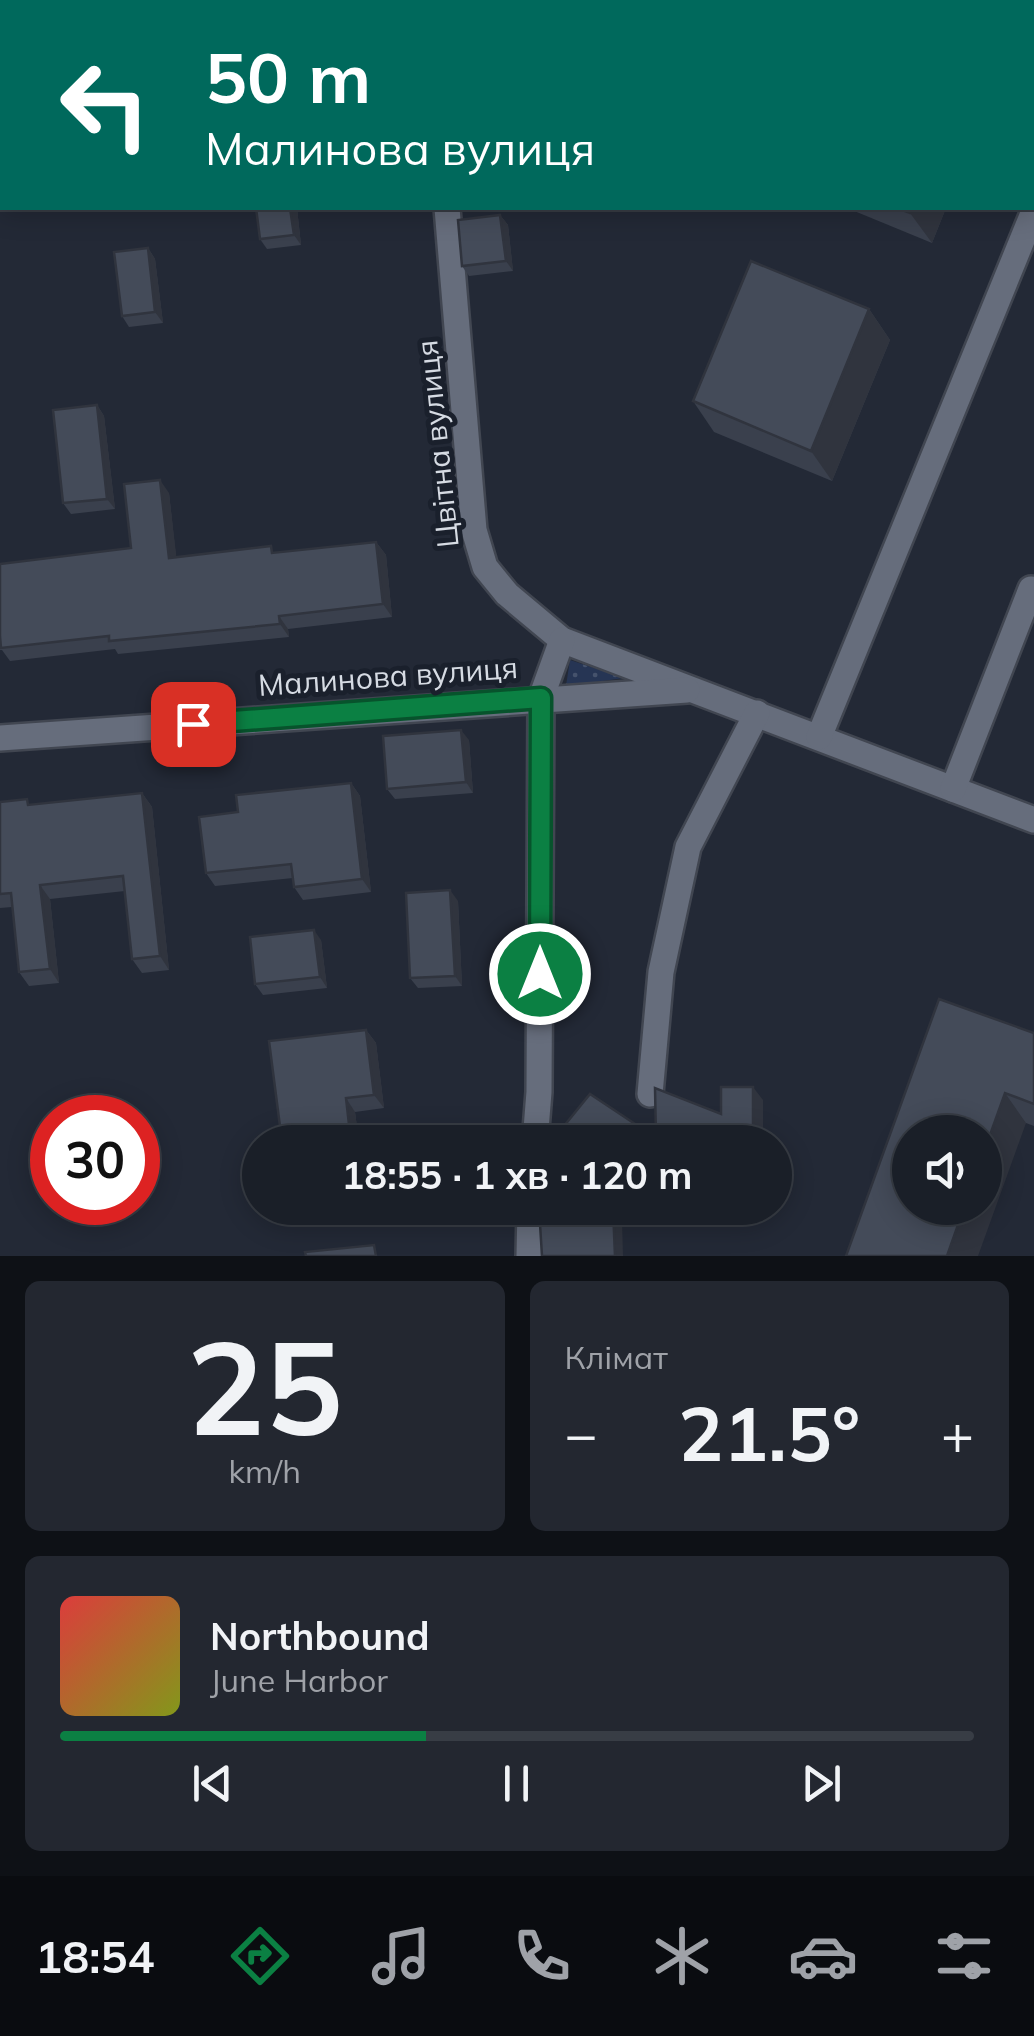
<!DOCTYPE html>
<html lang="uk">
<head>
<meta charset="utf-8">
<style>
  :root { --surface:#1a1f28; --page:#232730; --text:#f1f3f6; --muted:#9fa2a8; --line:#383d45; --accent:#0b8043 }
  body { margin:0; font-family:Mulish,sans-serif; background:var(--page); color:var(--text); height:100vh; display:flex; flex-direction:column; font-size:38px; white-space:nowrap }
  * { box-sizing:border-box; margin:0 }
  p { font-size:32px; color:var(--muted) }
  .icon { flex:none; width:55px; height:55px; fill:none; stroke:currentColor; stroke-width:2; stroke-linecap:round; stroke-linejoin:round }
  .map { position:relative; height:1256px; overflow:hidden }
  .drawer { display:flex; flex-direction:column; gap:25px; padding:25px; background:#0e1116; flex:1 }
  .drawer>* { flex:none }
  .banner { position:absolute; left:0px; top:0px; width:1035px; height:210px; box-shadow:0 5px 25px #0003,0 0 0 2px var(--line); background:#00695c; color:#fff; overflow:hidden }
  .tools { position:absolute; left:892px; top:1115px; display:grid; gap:20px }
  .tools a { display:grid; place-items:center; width:110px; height:110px; border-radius:50%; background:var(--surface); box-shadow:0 5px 25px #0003,0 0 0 2px var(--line); font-size:50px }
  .speed { position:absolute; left:30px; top:1095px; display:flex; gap:20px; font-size:50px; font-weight:700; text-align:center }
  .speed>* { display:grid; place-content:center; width:130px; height:130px; border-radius:50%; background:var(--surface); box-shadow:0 5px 25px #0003,0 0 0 2px var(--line); line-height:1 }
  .speed .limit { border:15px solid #d22; background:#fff; color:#111 }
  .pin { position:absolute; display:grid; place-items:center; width:85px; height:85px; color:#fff; margin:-42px; border-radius:20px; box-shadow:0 5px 15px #0006 }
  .me { position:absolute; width:110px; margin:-55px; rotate:0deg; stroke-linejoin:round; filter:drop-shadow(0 0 8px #0008) }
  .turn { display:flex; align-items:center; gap:35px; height:210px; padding:0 40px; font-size:45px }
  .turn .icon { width:130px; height:130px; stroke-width:2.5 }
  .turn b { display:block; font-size:70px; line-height:85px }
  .big { font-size:75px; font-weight:700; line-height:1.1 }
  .drawer .card { flex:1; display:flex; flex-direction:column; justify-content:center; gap:15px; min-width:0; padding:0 35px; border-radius:15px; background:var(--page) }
  .drawer .dial { align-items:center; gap:0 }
  .dial b { font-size:130px; line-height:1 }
  .song { display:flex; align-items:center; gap:30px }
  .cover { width:120px; height:120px; border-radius:15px; background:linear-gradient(135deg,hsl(0 70% 55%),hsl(70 70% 35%)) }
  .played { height:10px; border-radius:5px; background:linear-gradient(90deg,var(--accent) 40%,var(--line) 40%) }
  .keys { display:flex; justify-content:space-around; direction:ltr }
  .heat { display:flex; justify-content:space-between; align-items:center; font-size:55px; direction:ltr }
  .drawer .tiles { flex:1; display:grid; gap:25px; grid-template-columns:1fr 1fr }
  .card:last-child { grid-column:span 2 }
  .trip { position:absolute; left:242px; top:1125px; width:550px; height:100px; border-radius:50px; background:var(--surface); box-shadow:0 5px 25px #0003,0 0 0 2px var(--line); font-weight:700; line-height:100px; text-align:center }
  .tabs { display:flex; height:160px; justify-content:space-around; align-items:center; background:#0a0c10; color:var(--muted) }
  .tabs .icon { width:70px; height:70px }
  .tabs .selected { color:var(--accent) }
  .tabs b { font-size:45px; color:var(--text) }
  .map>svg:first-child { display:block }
  .grass { fill:url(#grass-dots) }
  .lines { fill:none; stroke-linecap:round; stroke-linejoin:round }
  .minor-casing { stroke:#414651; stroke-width:30 }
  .minor { stroke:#666d7c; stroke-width:25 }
  .wall { fill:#3a404d }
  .shaded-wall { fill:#30343e }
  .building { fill:#444b59; stroke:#30343e; stroke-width:2.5 }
  .route-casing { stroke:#07532c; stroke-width:25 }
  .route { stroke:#0b8043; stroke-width:18 }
  .labels { text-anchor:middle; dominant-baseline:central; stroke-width:10; stroke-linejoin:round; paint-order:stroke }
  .street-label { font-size:30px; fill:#d6dbe3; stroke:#1a202c }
</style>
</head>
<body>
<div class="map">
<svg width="1034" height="1256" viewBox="0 0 1034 1256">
  <defs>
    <pattern id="grass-dots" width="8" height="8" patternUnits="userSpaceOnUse" patternTransform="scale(2.5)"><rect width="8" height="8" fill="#263554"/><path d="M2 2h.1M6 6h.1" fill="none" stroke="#45526c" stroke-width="1.8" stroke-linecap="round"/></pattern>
  </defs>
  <rect width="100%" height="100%" fill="#232936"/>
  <polygon class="grass" points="570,660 624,678 566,686"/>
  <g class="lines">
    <g class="minor-casing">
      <g id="minor">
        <polyline points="396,0 402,2"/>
        <polyline points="154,2 187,0"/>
        <polyline points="0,14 2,14"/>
        <polyline points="447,208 474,530 485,567 507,594 562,640 1034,820"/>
        <polyline points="819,737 1034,211"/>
        <polyline points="0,738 687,690"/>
        <polyline points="953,789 1031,589"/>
        <polyline points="650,1094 661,972 688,847 757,713"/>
        <polyline points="535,1142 539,1092 541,698 562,640"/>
        <polyline points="529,1256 530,1208"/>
      </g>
    </g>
    <use href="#minor" class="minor"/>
  </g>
  <g class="wall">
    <polygon points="974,0 1033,0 1032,2 980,2"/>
    <polygon points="72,208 109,208 75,211"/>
    <polygon points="297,208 301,245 267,249 260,239"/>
    <polygon points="847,208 946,208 932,243"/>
    <polygon points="500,215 508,225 513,271 469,276 462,266"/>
    <polygon points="148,248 155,259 163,323 129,327 122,316"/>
    <polygon points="869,309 890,340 832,481 714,432 693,401"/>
    <polygon points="97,405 104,416 115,509 71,514 63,503"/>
    <polygon points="169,493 176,557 276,553 376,542 386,555 392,617 288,629 289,637 118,654 115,649 10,661 2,650 0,650 0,564 131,548"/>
    <polygon points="469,740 473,793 395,799 387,789"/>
    <polygon points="351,783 360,796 371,892 303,900 294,887 293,878 215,886 206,873 238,812"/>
    <polygon points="142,793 152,807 169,970 142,973 132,959 125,891 50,899 59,983 29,986 19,972 12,907 0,908 0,802 31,805"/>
    <polygon points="458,901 462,986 418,988 410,978"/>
    <polygon points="321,940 327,988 263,995 255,984"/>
    <polygon points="366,1030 376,1043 384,1108 355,1112 359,1142 282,1142"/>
    <polygon points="1034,1033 1034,1126 1026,1123 846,1256"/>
    <polygon points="129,1202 130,1216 100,1219 96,1214"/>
    <polygon points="539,1208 762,1208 762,1217 622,1220"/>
  </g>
  <g class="shaded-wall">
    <polygon points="1009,0 1033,0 1032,2 1011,2"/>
    <polygon points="290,208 297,208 301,245 294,235"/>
    <polygon points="913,208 946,208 932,243 910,213"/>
    <polygon points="500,215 508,225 513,271 506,261"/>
    <polygon points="148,248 155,259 163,323 155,312"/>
    <polygon points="869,309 890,340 832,481 811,451"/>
    <polygon points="97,405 104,416 115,509 107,499"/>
    <polygon points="160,480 169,493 178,571 169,558"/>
    <polygon points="376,542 386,555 392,617 383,604"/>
    <polygon points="279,616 288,629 289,637 280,624"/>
    <polygon points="461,730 469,740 473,793 466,782"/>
    <polygon points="351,783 360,796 371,892 362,879"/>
    <polygon points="142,793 152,807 169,970 160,956"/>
    <polygon points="40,885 50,899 59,983 50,969"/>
    <polygon points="450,890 458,901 462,986 455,976"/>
    <polygon points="314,930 321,940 327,988 320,977"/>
    <polygon points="366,1030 376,1043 384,1108 374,1095"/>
    <polygon points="753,1087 763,1100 763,1142 753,1142"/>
    <polygon points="1005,1093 1026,1123 978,1256 947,1256 964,1208 985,1208 985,1149"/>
    <polygon points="346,1098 355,1112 359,1142 351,1142"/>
    <polygon points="613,1208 622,1220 623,1256 615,1256"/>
    <polygon points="756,1208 762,1208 762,1217"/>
  </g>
  <g class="building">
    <rect x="0" y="79" width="2" height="64"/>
    <polygon points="256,208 290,208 294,235 260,239"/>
    <polygon points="897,208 913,208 910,213"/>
    <polygon points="500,215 506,261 462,266 458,220"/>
    <polygon points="148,248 155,312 122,316 114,252"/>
    <polygon points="751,261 869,309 811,451 693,401"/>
    <polygon points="97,405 107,499 63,503 53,410"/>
    <polygon points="160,480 169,558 271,546 272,553 376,542 383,604 279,616 280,624 109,641 109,636 1,648 0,636 0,564 131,548 124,484"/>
    <polygon points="461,730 466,782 387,789 383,736"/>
    <polygon points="351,783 362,879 294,887 291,864 206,873 199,817 238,812 236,795"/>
    <polygon points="142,793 160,956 132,959 123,876 40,885 50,969 19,972 11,893 0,894 0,802 27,799 28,805"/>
    <polygon points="450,890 455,976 410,978 406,893"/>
    <polygon points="314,930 320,977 255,984 250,937"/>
    <polygon points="939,999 1034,1033 1034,1104 1005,1093 985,1149 985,1132 910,1132 910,1208 964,1208 947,1256 846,1256"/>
    <polygon points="366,1030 374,1095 346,1098 351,1142 282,1142 269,1041"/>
    <polygon points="721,1087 753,1087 753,1142 551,1142 590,1094 656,1138 655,1088 721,1114"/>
    <polygon points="95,1202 126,1202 127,1211 96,1214"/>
    <polygon points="539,1208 613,1208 615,1256 542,1256"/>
    <polygon points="374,1245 376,1256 306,1256 305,1252"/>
  </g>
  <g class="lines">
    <g class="route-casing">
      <polyline id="route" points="193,724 541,698 540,974"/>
    </g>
    <use href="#route" class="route"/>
  </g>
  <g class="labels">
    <g class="street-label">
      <text transform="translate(437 444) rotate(-96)">Цвітна вулиця</text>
      <text transform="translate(388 676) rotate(-4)">Малинова вулиця</text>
    </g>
  </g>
</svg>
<div class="tools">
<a><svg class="icon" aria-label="sound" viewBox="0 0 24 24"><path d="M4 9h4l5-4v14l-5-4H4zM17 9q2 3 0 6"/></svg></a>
</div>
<div class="speed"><div class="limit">30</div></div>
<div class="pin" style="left:193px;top:724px;background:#d93025"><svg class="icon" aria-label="arrive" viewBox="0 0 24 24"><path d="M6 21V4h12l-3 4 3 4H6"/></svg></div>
<svg class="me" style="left:540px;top:974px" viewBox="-20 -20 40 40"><circle r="17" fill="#0b8043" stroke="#fff" stroke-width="3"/><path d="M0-11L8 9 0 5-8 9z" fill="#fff"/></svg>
<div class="trip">18:55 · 1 хв · 120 m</div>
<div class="banner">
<div class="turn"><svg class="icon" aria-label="left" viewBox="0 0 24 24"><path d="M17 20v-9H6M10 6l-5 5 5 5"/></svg><div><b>50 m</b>Малинова вулиця</div></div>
</div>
</div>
<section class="drawer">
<div class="tiles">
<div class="card dial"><b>25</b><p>km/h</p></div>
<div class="card"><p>Клімат</p>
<div class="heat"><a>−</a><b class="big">21.5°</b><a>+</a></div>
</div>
<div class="card">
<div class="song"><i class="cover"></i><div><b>Northbound</b><p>June Harbor</p></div></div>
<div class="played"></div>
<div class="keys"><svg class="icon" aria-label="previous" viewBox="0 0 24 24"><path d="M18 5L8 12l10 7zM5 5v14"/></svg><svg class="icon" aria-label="pause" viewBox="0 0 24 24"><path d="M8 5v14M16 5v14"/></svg><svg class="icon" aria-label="next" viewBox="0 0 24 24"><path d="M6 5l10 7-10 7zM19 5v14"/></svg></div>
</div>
</div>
</section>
<nav class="tabs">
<b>18:54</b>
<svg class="icon selected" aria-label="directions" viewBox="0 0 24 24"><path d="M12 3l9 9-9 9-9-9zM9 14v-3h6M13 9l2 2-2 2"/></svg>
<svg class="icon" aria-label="music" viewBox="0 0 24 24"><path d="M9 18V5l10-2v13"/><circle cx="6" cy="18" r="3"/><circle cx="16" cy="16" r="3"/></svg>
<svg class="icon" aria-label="phone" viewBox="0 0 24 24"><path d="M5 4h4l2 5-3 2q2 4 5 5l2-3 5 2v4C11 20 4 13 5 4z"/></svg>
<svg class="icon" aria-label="climate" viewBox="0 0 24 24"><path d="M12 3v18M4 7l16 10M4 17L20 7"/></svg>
<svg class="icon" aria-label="car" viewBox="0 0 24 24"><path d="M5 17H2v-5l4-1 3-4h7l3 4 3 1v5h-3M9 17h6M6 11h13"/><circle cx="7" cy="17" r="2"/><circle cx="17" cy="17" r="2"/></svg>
<svg class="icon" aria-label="filters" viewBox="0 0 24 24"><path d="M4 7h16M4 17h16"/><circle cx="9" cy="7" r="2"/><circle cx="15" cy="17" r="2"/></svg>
</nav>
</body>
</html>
